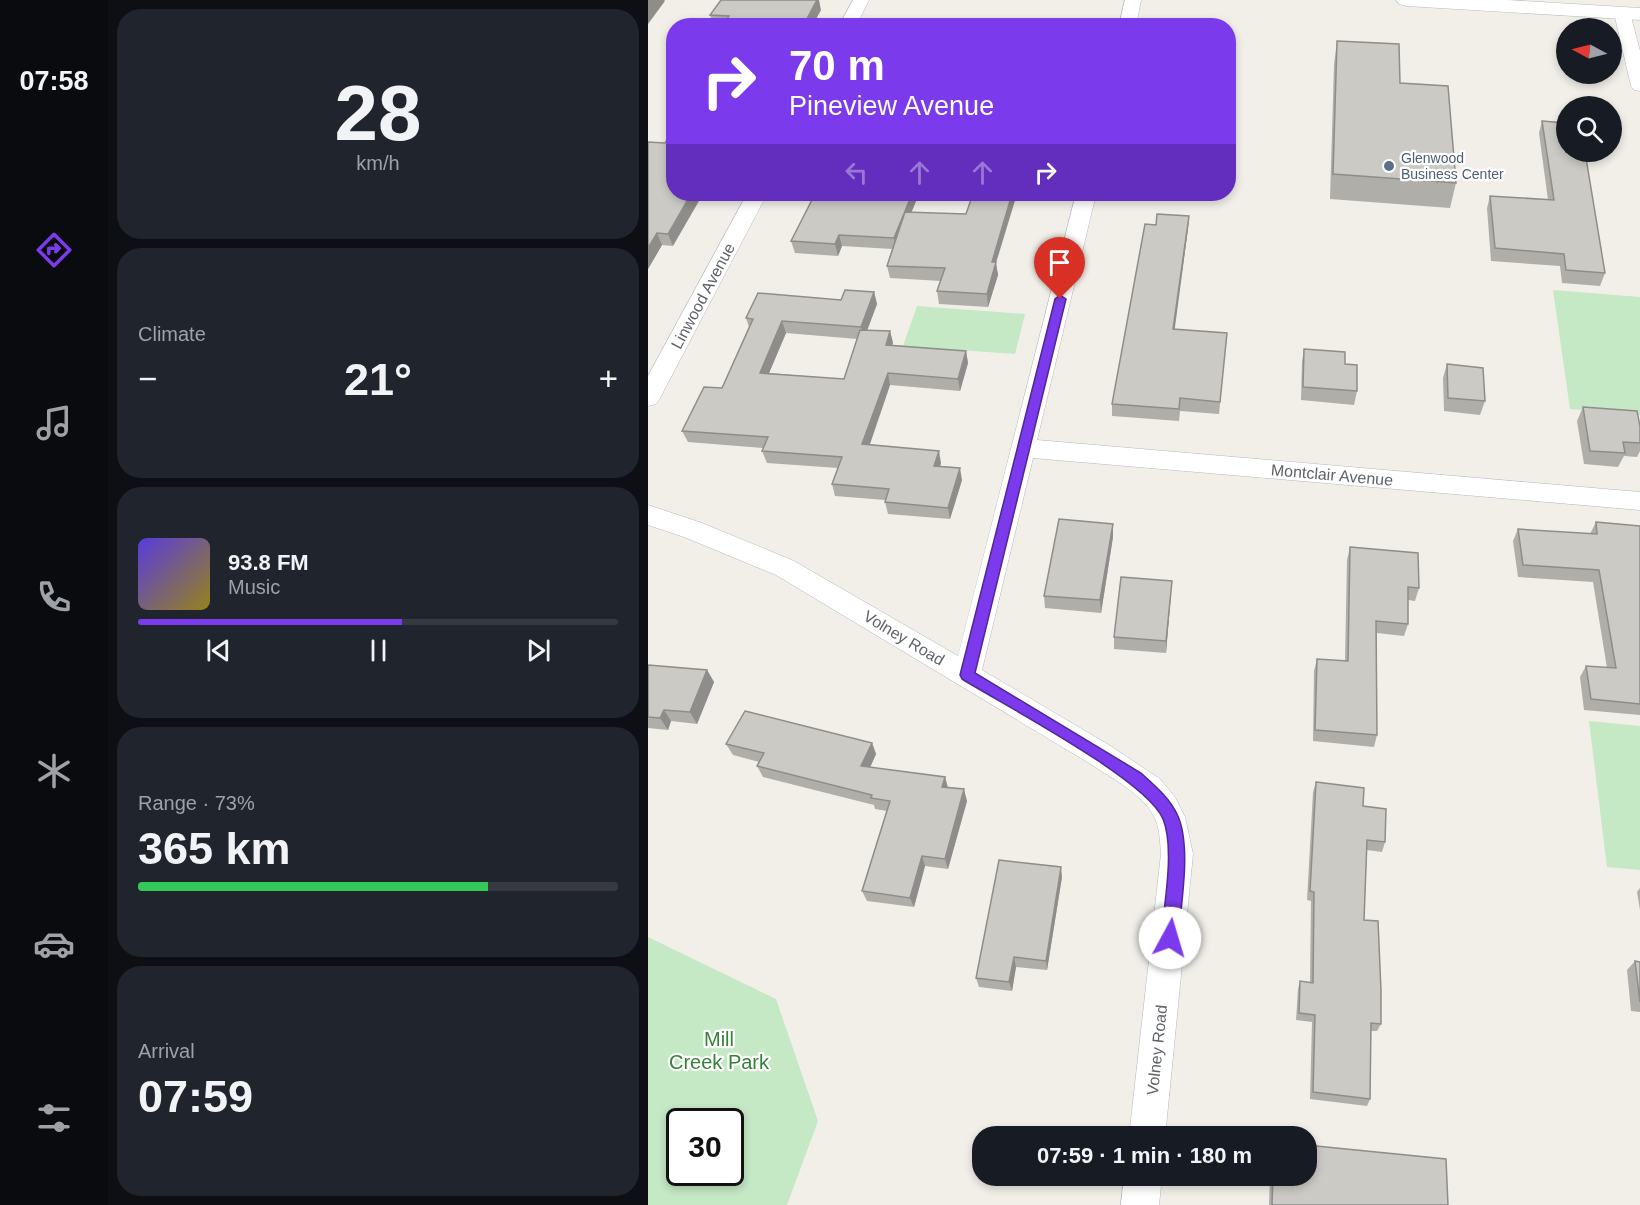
<!DOCTYPE html>
<html lang="en">
<head>
<meta charset="utf-8">
<style>
  :root { --surface:#171b24; --page:#20242c; --text:#f1f3f6; --muted:#9ea1a6; --line:#363941; --accent:#7c3aed }
  body { margin:0; font-family:Arial,sans-serif; background:var(--page); color:var(--text); height:100vh; display:flex; flex-direction:column; font-size:22px; white-space:nowrap }
  * { box-sizing:border-box; margin:0 }
  p { font-size:20px; color:var(--muted) }
  .icon { flex:none; width:33px; height:33px; fill:none; stroke:currentColor; stroke-width:2; stroke-linecap:round; stroke-linejoin:round }
  .map { position:relative; flex:1; overflow:hidden }
  .panel { display:flex; flex-direction:column; gap:9px; padding:9px; background:#0d0f14; width:540px }
  .panel>* { flex:none }
  .hud { position:absolute; left:18px; top:18px; width:570px; height:183px; border-radius:24px; box-shadow:0 3px 9px #0003; background:#7c3aed; color:#fff; overflow:hidden }
  .needle { width:39px; rotate:277deg }
  .tools { position:absolute; left:908px; top:18px; display:grid; gap:12px }
  .tools a { display:grid; place-items:center; width:66px; height:66px; border-radius:50%; background:var(--surface); box-shadow:0 3px 9px #0003; font-size:30px }
  .speed { position:absolute; left:18px; top:1108px; display:flex; gap:12px; font-size:30px; font-weight:700; text-align:center }
  .speed>* { display:grid; place-content:center; width:78px; height:78px; border-radius:50%; background:var(--surface); box-shadow:0 3px 9px #0003; line-height:1 }
  .speed .limit { border:3px solid #111; border-radius:9px; background:#fff; color:#111 }
  .pin { position:absolute; display:grid; place-items:center; width:51px; height:51px; color:#fff; margin:-62px -26px; border-radius:50% 50% 50% 0; rotate:-45deg; box-shadow:0 0 6px #0007 }
  .pin .icon { rotate:45deg }
  .me { position:absolute; width:66px; margin:-33px; rotate:6deg; stroke-linejoin:round; filter:drop-shadow(0 0 4px #0008) }
  .turn { display:flex; align-items:center; gap:21px; height:126px; padding:0 24px; font-size:27px }
  .turn .icon { width:78px; height:78px; stroke-width:2.5 }
  .turn b { display:block; font-size:42px; line-height:51px }
  .lanes { display:flex; align-items:center; height:57px; padding:0 24px; background:#0003; justify-content:center; gap:30px; direction:ltr }
  .lanes .off { opacity:.35 }
  .big { font-size:45px; font-weight:600; line-height:1.1 }
  .panel .widget { flex:1; display:flex; flex-direction:column; justify-content:center; gap:9px; min-width:0; padding:0 21px; border-radius:24px; background:var(--page) }
  .panel .dial { align-items:center; gap:0 }
  .dial b { font-size:78px; line-height:1 }
  .song { display:flex; align-items:center; gap:18px }
  .cover { width:72px; height:72px; border-radius:9px; background:linear-gradient(135deg,hsl(250 70% 55%),hsl(50 70% 35%)) }
  .played { height:6px; border-radius:3px; background:linear-gradient(90deg,var(--accent) 55%,var(--line) 55%) }
  .keys { display:flex; justify-content:space-around; direction:ltr }
  .heat { display:flex; justify-content:space-between; align-items:center; font-size:33px; direction:ltr }
  .charge { height:9px; border-radius:4px; background:linear-gradient(90deg,#34c759 73%,var(--line) 0) }
  .trip { position:absolute; left:324px; top:1126px; width:345px; height:60px; border-radius:24px; background:var(--surface); box-shadow:0 3px 9px #0003; font-weight:600; line-height:60px; text-align:center }
  main { display:flex; flex:1; min-height:0 }
  .dock { display:flex; flex-direction:column; width:108px; justify-content:space-around; align-items:center; background:#090b0e; color:var(--muted) }
  .dock .icon { width:42px; height:42px }
  .dock .active { color:var(--accent) }
  .dock b { font-size:27px; color:var(--text) }
  .map>svg:first-child { display:block }
  .green { fill:#c5e8c5; fill-rule:evenodd }
  .lines { fill:none; stroke-linecap:round; stroke-linejoin:round }
  .minor-casing { stroke:#b5b8bc; stroke-width:1 }
  .secondary-casing { stroke:#b6babf; stroke-width:1 }
  .minor { fill:#fff; fill-rule:evenodd }
  .secondary { fill:#fff; fill-rule:evenodd }
  .wall { fill:#afaea9; fill-rule:evenodd }
  .shaded-wall { fill:#8f8d8a }
  .building { fill:#cccac5; stroke:#8f8d8a; stroke-width:1.5 }
  .route { fill:#7c3aed; stroke:#51269a; stroke-width:1.5 }
  .service-dot { fill:#5c6f8a; stroke:#fff; stroke-width:2 }
  .labels { text-anchor:middle; dominant-baseline:central; stroke-width:4.5; stroke-linejoin:round; paint-order:stroke }
  .far-service-label { font-size:14px; fill:#4e5e75; stroke:#fff; text-anchor:start }
  .street-label { font-size:16px; fill:#5f6368; stroke:#fff }
  .near-park-label { font-size:20px; fill:#348238; stroke:#fff }
</style>
</head>
<body>
<main>
<nav class="dock">
<b>07:58</b>
<svg class="icon active" aria-label="directions" viewBox="0 0 24 24"><path d="M12 3l9 9-9 9-9-9zM9 14v-3h6M13 9l2 2-2 2"/></svg>
<svg class="icon" aria-label="music" viewBox="0 0 24 24"><path d="M9 18V5l10-2v13"/><circle cx="6" cy="18" r="3"/><circle cx="16" cy="16" r="3"/></svg>
<svg class="icon" aria-label="phone" viewBox="0 0 24 24"><path d="M5 4h4l2 5-3 2q2 4 5 5l2-3 5 2v4C11 20 4 13 5 4z"/></svg>
<svg class="icon" aria-label="climate" viewBox="0 0 24 24"><path d="M12 3v18M4 7l16 10M4 17L20 7"/></svg>
<svg class="icon" aria-label="car" viewBox="0 0 24 24"><path d="M5 17H2v-5l4-1 3-4h7l3 4 3 1v5h-3M9 17h6M6 11h13"/><circle cx="7" cy="17" r="2"/><circle cx="17" cy="17" r="2"/></svg>
<svg class="icon" aria-label="filters" viewBox="0 0 24 24"><path d="M4 7h16M4 17h16"/><circle cx="9" cy="7" r="2"/><circle cx="15" cy="17" r="2"/></svg>
</nav>
<section class="panel">
<div class="widget dial"><b>28</b><p>km/h</p></div>
<div class="widget"><p>Climate</p>
<div class="heat"><a>−</a><b class="big">21°</b><a>+</a></div>
</div>
<div class="widget">
<div class="song"><i class="cover"></i><div><b>93.8 FM</b><p>Music</p></div></div>
<div class="played"></div>
<div class="keys"><svg class="icon" aria-label="previous" viewBox="0 0 24 24"><path d="M18 5L8 12l10 7zM5 5v14"/></svg><svg class="icon" aria-label="pause" viewBox="0 0 24 24"><path d="M8 5v14M16 5v14"/></svg><svg class="icon" aria-label="next" viewBox="0 0 24 24"><path d="M6 5l10 7-10 7zM19 5v14"/></svg></div>
</div>
<div class="widget"><p>Range · 73%</p><b class="big">365 km</b><div class="charge"></div></div>
<div class="widget"><p>Arrival</p><b class="big">07:59</b></div>
</section>
<div class="map">
<svg width="992" height="1205" viewBox="0 0 992 1205">
  <rect width="100%" height="100%" fill="#f1efe8"/>
  <g class="green">
    <polygon points="905,290 992,297 992,415 922,409"/>
    <polygon points="269,306 377,314 367,354 255,346"/>
    <polygon points="941,721 992,726 992,870 959,867"/>
    <path d="M0,937L128,999L170,1121L139,1205H0ZM32,1122H82V1173H32Z"/>
  </g>
  <g class="lines">
    <g class="minor-casing">
      <g id="minor">
        <polygon points="205,0 221,0 208,26 191,26"/>
        <polygon points="477,0 493,0 488,26 471,26"/>
        <polygon points="974,8 982,13 992,51 992,91 986,90 983,86 966,13"/>
        <polygon points="99,194 119,194 12,398 8,404 0,406 0,376"/>
        <path d="M428,194H448L389,440L992,492V510L385,458L334,670L461,745L512,779L527,797L537,817L545,854L517,1137H481L513,854C512,843 512,831 508,821C498,795 463,778 441,763L128,575L36,537L0,525V505L54,523L146,561L310,656Z"/>
        <polygon points="476,1176 514,1176 511,1205 473,1205"/>
      </g>
    </g>
    <g class="secondary-casing">
      <polygon id="secondary" points="748,0 859,0 992,8 992,20 758,6 751,4"/>
    </g>
    <use href="#minor" class="minor"/>
    <use href="#secondary" class="secondary"/>
  </g>
  <g class="wall">
    <polygon points="173,10 164,26 66,26 62,15"/>
    <polygon points="689,41 752,83 808,183 802,208 682,199 686,65"/>
    <polygon points="894,121 957,273 952,286 914,283 912,266 843,261 839,208 842,196 900,200 891,133"/>
    <polygon points="0,142 25,246 14,245 0,269"/>
    <polygon points="167,194 271,194 263,212 348,263 350,275 340,307 291,304 289,291 293,281 242,278 239,266 244,249 194,246 190,256 147,253 143,241"/>
    <polygon points="541,216 540,229 526,330 579,333 571,414 532,411 531,421 464,416 464,404 508,225"/>
    <path d="M226,292L229,304L219,330L242,331L245,343L244,345L318,351L320,363L312,391L242,385L221,445L293,463L292,467L314,480L302,519L240,514L237,502V500L187,496L184,484L190,468L119,463L114,451L115,448L40,442L34,431L74,388L101,327L98,318L193,300ZM138,333L209,339L196,379L121,373Z"/>
    <polygon points="656,349 697,364 709,391 706,405 653,400 654,362"/>
    <polygon points="799,364 837,401 832,415 796,411 795,378"/>
    <polygon points="935,407 992,426 992,451 989,457 976,456 970,467 936,464 929,421"/>
    <polygon points="948,522 992,526 992,715 936,710 932,677 938,666 959,668 945,582 870,577 865,541 870,529 942,534"/>
    <polygon points="465,537 453,613 397,608 396,596"/>
    <polygon points="702,547 771,588 767,601 760,600 760,624 756,636 729,633 729,735 726,747 665,741 666,671 669,659 697,661 699,560"/>
    <polygon points="524,581 518,653 466,649 466,637"/>
    <polygon points="0,665 59,670 66,682 49,724 23,721 20,730 0,728"/>
    <polygon points="224,743 228,754 222,768 297,777 300,787 319,801 300,869 277,866 266,907 219,901 214,891 239,811 227,809 226,805 115,777 109,766 111,762 85,755 78,744"/>
    <polygon points="668,782 715,806 737,842 734,852 719,850 716,920 733,1024 729,1031 723,1031 722,1099 719,1106 662,1099 664,1022 648,1020 650,989 652,981 662,982 663,901 659,900 665,792"/>
    <polygon points="414,877 399,970 368,967 364,991 331,987 328,978"/>
    <polygon points="992,888 992,910 989,892"/>
    <polygon points="987,961 992,962 992,1012 983,1011 979,970"/>
    <polygon points="622,1176 658,1176 800,1205 621,1205"/>
  </g>
  <g class="shaded-wall">
    <polygon points="0,0 16,0 17,1 0,24"/>
    <polygon points="169,0 171,0 173,10 164,26 155,26"/>
    <polygon points="43,194 55,194 25,246 20,234"/>
    <polygon points="264,194 271,194 248,250 246,238"/>
    <polygon points="364,194 369,194 348,263 350,275 340,307 339,294 344,262"/>
    <polygon points="541,216 540,229 525,342 525,329"/>
    <polygon points="9,233 14,245 0,269 0,248"/>
    <polygon points="191,235 194,246 190,256 187,244"/>
    <polygon points="226,292 229,304 216,339 213,327"/>
    <polygon points="134,321 138,333 116,385 112,373"/>
    <polygon points="242,331 245,343 240,357 238,345"/>
    <polygon points="318,351 320,363 312,391 310,379"/>
    <polygon points="240,373 242,385 218,456 214,444"/>
    <polygon points="291,451 293,463 288,478 286,466"/>
    <polygon points="312,468 314,480 302,519 300,508"/>
    <polygon points="465,524 465,537 453,613 452,600"/>
    <polygon points="524,581 523,594 518,653 518,641"/>
    <polygon points="59,670 66,682 49,724 42,712"/>
    <polygon points="16,710 23,721 20,730 12,718"/>
    <polygon points="224,743 228,754 217,778 213,766"/>
    <polygon points="297,777 300,789 294,787"/>
    <polygon points="316,789 319,801 300,869 297,859"/>
    <polygon points="274,856 277,866 266,907 262,898"/>
    <polygon points="413,867 414,877 399,970 398,961"/>
    <polygon points="366,957 368,967 364,991 361,982"/>
  </g>
  <g class="building">
    <polygon points="73,0 169,0 155,26 75,26 81,16 62,15"/>
    <polygon points="689,41 751,44 752,83 800,86 808,183 685,174"/>
    <polygon points="894,121 918,123 918,152 937,152 957,273 918,270 916,254 847,248 842,196 906,200"/>
    <polygon points="26,130 26,194 43,194 20,234 9,233 0,248 0,142 17,143"/>
    <polygon points="167,194 264,194 246,238 191,235 187,244 143,241"/>
    <polygon points="325,194 364,194 344,262 348,262 339,294 289,291 297,268 239,266 257,212 318,214"/>
    <polygon points="509,214 541,216 525,329 579,333 572,402 532,398 531,409 464,404 497,224 508,225"/>
    <polygon points="197,290 226,292 213,327 134,321 112,373 196,379 212,330 242,331 238,345 318,351 310,379 240,373 214,444 291,451 286,466 312,468 300,508 237,502 241,489 184,484 194,457 114,451 120,437 34,431 56,387 74,388 105,319 98,318 110,293 193,300"/>
    <polygon points="656,349 697,352 697,364 709,365 709,391 655,387"/>
    <polygon points="799,364 835,368 837,401 800,398"/>
    <polygon points="935,407 989,411 992,426 992,443 975,442 977,453 942,451"/>
    <polygon points="411,519 465,524 452,600 396,596"/>
    <polygon points="948,522 992,526 992,704 943,699 938,666 968,668 951,570 875,565 870,529 949,534"/>
    <polygon points="702,547 770,553 771,588 760,587 760,624 728,621 729,735 667,730 669,659 700,661"/>
    <polygon points="473,577 524,581 518,641 466,637"/>
    <polygon points="0,665 59,670 42,712 16,710 12,718 0,717"/>
    <polygon points="97,711 224,743 213,766 297,777 294,787 316,789 297,859 274,856 262,898 214,891 242,801 223,798 224,795 109,766 116,753 78,744"/>
    <polygon points="668,782 716,788 715,806 738,809 737,842 719,840 716,920 730,921 733,991 733,1024 723,1023 722,1099 665,1092 667,1015 651,1013 652,981 665,983 666,892 662,891"/>
    <polygon points="351,860 413,867 398,961 366,957 361,982 328,978"/>
    <polygon points="987,961 992,962 992,1002"/>
    <polygon points="658,1145 798,1159 800,1205 624,1205 625,1176 658,1176"/>
  </g>
  <path class="route" d="M412,295L418,299L327,673L493,773C506,785 521,797 529,814C544,845 533,904 530,938L528,943L522,946L516,943L513,938C516,906 527,848 515,819C499,780 356,705 314,679L312,675L407,299Z"/>
  <circle class="service-dot" cx="741" cy="166" r="6"/>
  <g class="labels">
    <g class="far-service-label">
      <text x="753" y="158">Glenwood<tspan x="753" dy="16">Business Center</tspan></text>
    </g>
    <g class="street-label">
      <text transform="translate(55 296) rotate(-62)">Linwood Avenue</text>
      <text transform="translate(684 475) rotate(5)">Montclair Avenue</text>
      <text transform="translate(256 638) rotate(31)">Volney Road</text>
      <text transform="translate(509 1050) rotate(-84)">Volney Road</text>
    </g>
    <g class="near-park-label">
      <text x="71" y="1039">Mill<tspan x="71" dy="23">Creek Park</tspan></text>
    </g>
  </g>
</svg>
<div class="tools">
<a><svg class="needle" viewBox="-14 -14 28 28"><path d="M0-13l5 13h-10z" fill="#e53935"/><path d="M0 13l5-13h-10z" fill="#9ea1a6"/></svg></a>
<a><svg class="icon" aria-label="search" viewBox="0 0 24 24"><circle cx="10" cy="10" r="6"/><path d="M15 15l6 6"/></svg></a>
</div>
<div class="speed"><div class="limit">30</div></div>
<div class="pin" style="left:412px;top:299px;background:#d93025"><svg class="icon" aria-label="arrive" viewBox="0 0 24 24"><path d="M6 21V4h12l-3 4 3 4H6"/></svg></div>
<svg class="me" style="left:522px;top:938px" viewBox="-20 -20 40 40"><circle r="19" fill="#fff"/><path d="M0-13L10 11 0 6-10 11z" fill="#7c3aed"/></svg>
<div class="trip">07:59 · 1 min · 180 m</div>
<div class="hud">
<div class="turn"><svg class="icon" aria-label="right" viewBox="0 0 24 24"><path d="M7 20v-9h11M14 6l5 5-5 5"/></svg><div><b>70 m</b>Pineview Avenue</div></div>
<div class="lanes"><svg class="icon off" aria-label="left" viewBox="0 0 24 24"><path d="M17 20v-9H6M10 6l-5 5 5 5"/></svg><svg class="icon off" aria-label="ahead" viewBox="0 0 24 24"><path d="M12 20V5M6 11l6-6 6 6"/></svg><svg class="icon off" aria-label="ahead" viewBox="0 0 24 24"><path d="M12 20V5M6 11l6-6 6 6"/></svg><svg class="icon" aria-label="right" viewBox="0 0 24 24"><path d="M7 20v-9h11M14 6l5 5-5 5"/></svg></div>
</div>
</div>
</main>
</body>
</html>
